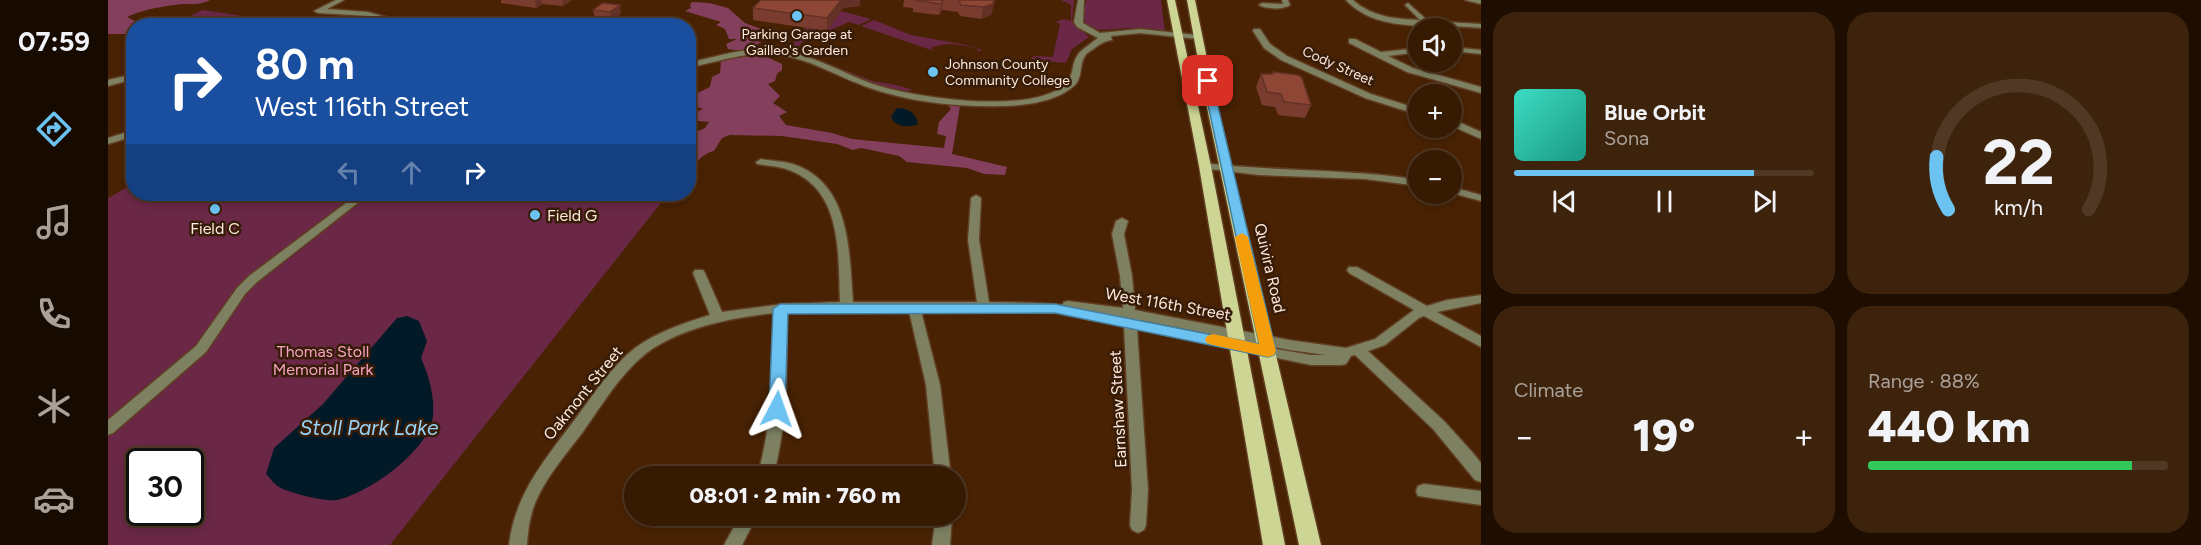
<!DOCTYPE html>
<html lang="en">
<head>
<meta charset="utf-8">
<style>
  :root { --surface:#361a02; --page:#3d230c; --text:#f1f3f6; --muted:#aaa199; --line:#503824; --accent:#6cc3f2 }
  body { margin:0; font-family:Figtree,sans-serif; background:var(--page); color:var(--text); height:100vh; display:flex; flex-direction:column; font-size:22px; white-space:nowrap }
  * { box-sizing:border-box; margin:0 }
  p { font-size:20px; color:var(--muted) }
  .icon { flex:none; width:33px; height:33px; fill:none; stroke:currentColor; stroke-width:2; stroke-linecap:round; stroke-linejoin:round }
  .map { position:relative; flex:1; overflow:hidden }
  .details { display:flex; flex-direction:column; gap:12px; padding:12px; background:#1e0e01; width:720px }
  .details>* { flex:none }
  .banner { position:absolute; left:18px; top:18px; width:570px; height:183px; border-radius:24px; box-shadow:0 3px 9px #0003,0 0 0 2px var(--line); background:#1a4fa0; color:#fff; overflow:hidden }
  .fabs { position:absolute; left:1300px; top:18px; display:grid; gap:12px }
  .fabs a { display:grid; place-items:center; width:54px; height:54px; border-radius:50%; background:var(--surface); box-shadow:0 3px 9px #0003,0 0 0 2px var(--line); font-size:30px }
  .speed { position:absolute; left:18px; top:448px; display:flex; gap:12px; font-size:30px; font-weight:700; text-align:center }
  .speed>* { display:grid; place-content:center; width:78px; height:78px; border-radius:50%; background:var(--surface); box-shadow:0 3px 9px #0003,0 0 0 2px var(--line); line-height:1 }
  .speed .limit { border:3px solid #111; border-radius:9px; background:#fff; color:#111 }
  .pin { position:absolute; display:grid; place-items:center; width:51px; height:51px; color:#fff; margin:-26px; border-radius:12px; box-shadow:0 3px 9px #0006 }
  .me { position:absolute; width:66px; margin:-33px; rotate:4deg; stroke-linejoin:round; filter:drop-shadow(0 0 4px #0008) }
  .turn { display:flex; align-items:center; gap:21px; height:126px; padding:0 30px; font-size:27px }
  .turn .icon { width:78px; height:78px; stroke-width:2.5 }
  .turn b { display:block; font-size:42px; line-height:51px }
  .lanes { display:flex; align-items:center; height:57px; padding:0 30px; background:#0003; justify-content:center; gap:30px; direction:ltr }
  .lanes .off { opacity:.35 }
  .big { font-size:45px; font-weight:800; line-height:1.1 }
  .details .widget { flex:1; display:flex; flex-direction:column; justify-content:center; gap:9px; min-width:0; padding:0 21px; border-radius:24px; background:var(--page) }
  .details .dial { align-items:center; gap:0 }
  .dial svg { height:156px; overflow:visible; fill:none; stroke:var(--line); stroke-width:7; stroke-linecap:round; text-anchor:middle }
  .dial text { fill:var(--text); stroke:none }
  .song { display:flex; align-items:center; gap:18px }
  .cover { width:72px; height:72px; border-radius:9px; background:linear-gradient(135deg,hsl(170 70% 55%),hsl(170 70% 35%)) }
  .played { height:6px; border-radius:3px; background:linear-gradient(90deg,var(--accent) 80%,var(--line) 80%) }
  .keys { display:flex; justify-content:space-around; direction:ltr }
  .heat { display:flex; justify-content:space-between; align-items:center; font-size:33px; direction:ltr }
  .charge { height:9px; border-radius:4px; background:linear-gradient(90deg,#34c759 88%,var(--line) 0) }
  .details .tiles { flex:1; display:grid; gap:12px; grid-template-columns:repeat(2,1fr) }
  .trip { position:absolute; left:516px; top:466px; width:342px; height:60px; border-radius:30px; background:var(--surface); box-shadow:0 3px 9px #0003,0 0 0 2px var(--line); font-weight:800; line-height:60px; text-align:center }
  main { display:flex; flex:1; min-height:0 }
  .menu { display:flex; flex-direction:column; width:108px; justify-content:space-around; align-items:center; background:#160a01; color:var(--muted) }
  .menu .icon { width:42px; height:42px }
  .menu .active { color:var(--accent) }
  .menu b { font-size:27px; color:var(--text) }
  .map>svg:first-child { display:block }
  .green { fill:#6a2846; fill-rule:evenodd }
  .forest { fill:#843f5d }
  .water { fill:#021a27 }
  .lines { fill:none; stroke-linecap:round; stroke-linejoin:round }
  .minor-casing { stroke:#613e22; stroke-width:3 }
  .primary-casing { stroke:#613e22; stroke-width:3 }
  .minor { fill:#7d8162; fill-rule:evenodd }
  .primary { fill:#ccd593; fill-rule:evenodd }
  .wall { fill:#7a3c2e }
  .shaded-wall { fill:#633125 }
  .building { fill:#8e4635; stroke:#633125; stroke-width:1.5 }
  .route { fill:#6cc3f2; stroke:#467f9d; stroke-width:1.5 }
  .slow { fill:#f59e0b }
  .poi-dot { fill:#6cc3f2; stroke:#371c08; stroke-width:2 }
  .labels { text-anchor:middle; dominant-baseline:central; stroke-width:5; stroke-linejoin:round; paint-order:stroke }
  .far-poi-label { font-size:14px; fill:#feeade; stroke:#371c08 }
  .far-street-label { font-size:14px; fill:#feeade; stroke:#371c08 }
  .poi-label { font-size:16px; fill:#feeade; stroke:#371c08; text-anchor:start }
  .street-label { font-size:16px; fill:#feeade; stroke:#371c08 }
  .park-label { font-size:16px; fill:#f6a3c4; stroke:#371c08 }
  .near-water-label { font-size:21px; font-style:italic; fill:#96d3f6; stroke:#371c08 }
</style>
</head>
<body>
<main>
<nav class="menu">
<b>07:59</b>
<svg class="icon active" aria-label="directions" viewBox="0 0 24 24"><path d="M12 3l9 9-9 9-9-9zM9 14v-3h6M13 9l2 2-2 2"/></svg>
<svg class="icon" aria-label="music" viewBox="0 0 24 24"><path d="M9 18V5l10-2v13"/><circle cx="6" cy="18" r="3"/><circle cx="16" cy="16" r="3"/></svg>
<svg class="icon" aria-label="phone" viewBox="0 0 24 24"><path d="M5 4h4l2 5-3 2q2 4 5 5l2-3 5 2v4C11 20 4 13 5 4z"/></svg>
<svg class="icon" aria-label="climate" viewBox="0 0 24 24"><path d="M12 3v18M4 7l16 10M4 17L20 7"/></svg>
<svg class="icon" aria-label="car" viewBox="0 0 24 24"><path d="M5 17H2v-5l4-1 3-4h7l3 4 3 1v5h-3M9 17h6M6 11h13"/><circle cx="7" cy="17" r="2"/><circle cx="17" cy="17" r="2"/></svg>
</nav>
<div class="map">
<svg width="1373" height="545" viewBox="0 0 1373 545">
  <rect width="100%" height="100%" fill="#482203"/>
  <g class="green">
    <polygon points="953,0 966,0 964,21 981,37 964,49 958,63 926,60 923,58 927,56 945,57 952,24 947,22 956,19 963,21 963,5"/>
    <polygon points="979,0 1053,0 1057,32 1022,28 990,30 973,24 973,13"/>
    <polygon points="95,10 135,16 173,25 62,25"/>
    <path d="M733,11L763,19L751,25L741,22L693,43L688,51L767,82C770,81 800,87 804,90C788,97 704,63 685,53L686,42L697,28L719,31Z"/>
    <path d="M766,20L803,35L859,45L874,50L869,52L870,49C855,44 837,41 823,48L826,51L753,26Z"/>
    <path d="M25,184L26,194H560L282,545H0V198ZM32,462H82V513H32Z"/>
  </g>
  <g class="forest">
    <path d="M0,0H102C92,5 85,4 75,4C57,6 35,9 19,17L35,25L26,26L25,34H0Z"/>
    <path d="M584,2L601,3L620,8L637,23L658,31C653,49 636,53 620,49L618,44L629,39H621L617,29L608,25L613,22L577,11L583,8L582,5Z"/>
    <path d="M650,53L674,64V70L669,74L667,81L660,84L672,96L665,103L679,112L671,116L678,125L724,133L744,139L836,148L838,136L829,134L831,122L843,109L839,104L852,106L844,154L899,167L897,175L876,174L859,168L799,162L791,156L753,148L745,150L729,144L674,136L622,135L614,138L606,151C593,154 589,162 583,172L591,176L581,182V135L597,128L601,122L581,120V115L595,109L589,107L581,111V97L602,87L604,77L612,73L613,61L618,58Z"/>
  </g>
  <g class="water">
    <path d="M789,108C799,108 808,112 810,124C801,128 787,127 783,117Z"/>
    <path d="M299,316L311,321L319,341L313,358C321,376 327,397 325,416C321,451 261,493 229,500C218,502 181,493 171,487C166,484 162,478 158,474L166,448L215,404L289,318Z"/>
  </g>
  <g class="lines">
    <g class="minor-casing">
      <g id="minor">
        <polygon points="228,0 236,0 219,9 260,12 309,26 296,26 260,16 210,13 206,11"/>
        <path d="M970,0H976L975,23L992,33L1032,29L1089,35L1093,37L1089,39L1032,33L1003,36L1004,40C997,41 994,43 988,47C985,50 979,52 977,56C971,64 975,77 967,85C950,101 921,105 898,106C852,107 803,103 759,87C728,76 699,57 665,54C637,52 608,62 580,68V63C611,56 643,45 675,51C707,56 735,73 765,84C807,98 904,111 945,92C972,80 959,66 972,52C977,47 984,43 990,38L969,27L966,22Z"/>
        <path d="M1174,0H1180L1182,5C1175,10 1158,9 1151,5L1154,3L1175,4Z"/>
        <path d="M1238,0H1245C1264,17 1287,19 1312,20L1297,5L1300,3L1320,21L1373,24V28C1330,23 1270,35 1238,0Z"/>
        <polygon points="1357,0 1373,0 1373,4"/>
        <polygon points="1146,29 1152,29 1162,44 1179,56 1263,94 1311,109 1311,115 1257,98 1173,60 1156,48 1145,31"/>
        <polygon points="1241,39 1247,39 1273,52 1311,48 1311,52 1280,56 1305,68 1373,87 1373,93 1299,72 1241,43"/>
        <polygon points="1344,47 1373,50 1373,54 1344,51"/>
        <polygon points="26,74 26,79 0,86 0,80"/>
        <polygon points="1344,119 1373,132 1373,139 1344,126"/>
        <polygon points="26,130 26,136 0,144 0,138"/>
        <path d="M653,159C663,161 675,161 685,164C743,183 741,252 745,302H869L860,240L863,198L868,195L873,198L871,240L881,302L929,303L954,305L956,302L960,301L1015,308L1012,276L1004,234L1008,221L1014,218L1020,221L1016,234L1024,276L1027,310L1181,340L1238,348L1267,339L1306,310L1241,273L1239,270L1241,267H1249L1319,306L1339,300L1373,295V303L1329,312L1373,336V347L1316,316L1311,318L1277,345L1260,351L1336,421L1365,453L1373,463V482L1367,480L1325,429L1247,355L1243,356L1238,364L1233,365H1203L1029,329L1040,490L1038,525L1036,530L1030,533L1024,530L1022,525L1024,490L1016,326L948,313L929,311H813L832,385L843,477H827L818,385L801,311L678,312C679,368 680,423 665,477H649C665,423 665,369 666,313C624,318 580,326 544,349C514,370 495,404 474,433C458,454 439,476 428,501C422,515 420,529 419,545H401C407,492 440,456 471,414C488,391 504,366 527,348C549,332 576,323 602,315L585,273L587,270H595L597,273L614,312L675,304L732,302C730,255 735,190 681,170C671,166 660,166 649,164L648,162ZM1028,319L1181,350L1218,355H1203L1174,350Z"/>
        <path d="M1097,163C1168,172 1240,168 1311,180V186L1257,179L1151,175L1093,168V164Z"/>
        <polygon points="1344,187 1373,195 1373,201 1344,193"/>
        <polygon points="250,194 261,194 149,282 137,294 98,352 5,433 0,435 0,420 88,346 129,288 141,276"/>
        <polygon points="1316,484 1373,491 1373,505 1310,496 1308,491 1310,486"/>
        <polygon points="632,516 649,516 634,545 616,545"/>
        <polygon points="828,516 844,516 842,545 824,545"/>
      </g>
    </g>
    <g class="primary-casing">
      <g id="primary">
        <polygon points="1059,0 1067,0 1103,166 1177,545 1155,545 1091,166"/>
        <polygon points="1079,0 1087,0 1107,98 1213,545 1191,545 1097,98"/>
      </g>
    </g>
    <use href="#minor" class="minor"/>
    <use href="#primary" class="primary"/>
  </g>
  <g class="wall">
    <polygon points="393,0 464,0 455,6 434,4 428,8 393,3"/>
    <polygon points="653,0 752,0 752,6 735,8 719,31 645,20 645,8"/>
    <polygon points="796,0 887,0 883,15 873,19 852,16 850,12 834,10 831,15 805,12 805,8 795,7"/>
    <polygon points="485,10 513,14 504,21 487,19"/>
    <polygon points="1164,72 1203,105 1197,118 1170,115 1167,107 1154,105 1148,87 1153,74 1163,74"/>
  </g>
  <g class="shaded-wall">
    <polygon points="427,0 433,0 434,4 428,8"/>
    <polygon points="454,0 464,0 455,6"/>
    <polygon points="733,0 752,0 752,6 735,8 719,31 719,18"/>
    <polygon points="835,0 834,10 831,15 833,4"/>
    <polygon points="887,0 883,15 873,19 875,7"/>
    <polygon points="512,5 513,14 504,21 502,12"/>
  </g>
  <g class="building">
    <polygon points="653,0 733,0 719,18 645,8"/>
    <polygon points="806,0 835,0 833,4"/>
    <polygon points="849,0 886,0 885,4 875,7 853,5 851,0"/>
    <polygon points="495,3 512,5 502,12 485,10"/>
    <polygon points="1164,72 1190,75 1194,78 1203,105 1176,102 1173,94 1159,92 1153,74 1165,74"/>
  </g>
  <polygon class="route" points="1100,78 1104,81 1168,351 1166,355 1160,357 947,313 680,314 677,409 675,413 669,415 663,413 661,409 665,309 672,304 947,304 1151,344 1095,81"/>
  <polygon class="slow" points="1134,233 1140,237 1168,351 1166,355 1160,357 1105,345 1099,343 1097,340 1099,336 1105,334 1151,344 1127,237"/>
  <g class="poi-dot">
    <circle cx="689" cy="16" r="6"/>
    <circle cx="825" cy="72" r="6"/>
    <circle cx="107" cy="209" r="6"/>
    <circle cx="427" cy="215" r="6"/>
  </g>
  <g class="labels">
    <g class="far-poi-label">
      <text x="689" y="34">Parking Garage at<tspan x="689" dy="16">Gailleo's Garden</tspan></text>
      <text x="837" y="64" text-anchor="start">Johnson County<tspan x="837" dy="16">Community College</tspan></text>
    </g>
    <g class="far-street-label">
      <text transform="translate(1230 66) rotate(24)">Cody Street</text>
    </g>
    <g class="poi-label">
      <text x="439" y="215">Field G</text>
      <text x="107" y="228" text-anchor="middle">Field C</text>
    </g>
    <g class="street-label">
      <text transform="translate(1162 268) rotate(77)">Quivira Road</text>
      <text transform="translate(1060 304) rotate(10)">West 116th Street</text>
      <text transform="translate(475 393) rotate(-51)">Oakmont Street</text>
      <text transform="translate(1010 409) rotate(-93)">Earnshaw Street</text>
    </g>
    <g class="park-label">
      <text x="215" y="351">Thomas Stoll<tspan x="215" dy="18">Memorial Park</tspan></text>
    </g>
    <g class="near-water-label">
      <text x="261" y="427">Stoll Park Lake</text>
    </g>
  </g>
</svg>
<div class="fabs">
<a><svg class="icon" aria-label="sound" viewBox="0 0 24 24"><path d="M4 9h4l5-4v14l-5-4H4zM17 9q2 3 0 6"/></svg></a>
<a>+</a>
<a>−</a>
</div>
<div class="speed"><div class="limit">30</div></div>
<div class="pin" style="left:1100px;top:81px;background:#d93025"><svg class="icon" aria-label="arrive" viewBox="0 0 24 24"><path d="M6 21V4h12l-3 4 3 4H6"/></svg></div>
<svg class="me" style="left:669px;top:409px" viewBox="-20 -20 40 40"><path d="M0-17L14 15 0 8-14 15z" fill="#6cc3f2" stroke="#fff" stroke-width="4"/></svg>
<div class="trip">08:01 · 2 min · 760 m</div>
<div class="banner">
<div class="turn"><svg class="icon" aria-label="right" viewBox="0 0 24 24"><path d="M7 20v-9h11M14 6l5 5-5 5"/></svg><div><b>80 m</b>West 116th Street</div></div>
<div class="lanes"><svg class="icon off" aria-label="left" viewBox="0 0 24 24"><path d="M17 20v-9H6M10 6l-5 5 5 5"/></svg><svg class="icon off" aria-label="ahead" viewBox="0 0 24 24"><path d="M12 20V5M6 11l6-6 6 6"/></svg><svg class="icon" aria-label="right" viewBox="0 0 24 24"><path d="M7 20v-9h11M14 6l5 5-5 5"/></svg></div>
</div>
</div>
<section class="details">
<div class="tiles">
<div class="widget">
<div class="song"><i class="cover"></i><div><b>Blue Orbit</b><p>Sona</p></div></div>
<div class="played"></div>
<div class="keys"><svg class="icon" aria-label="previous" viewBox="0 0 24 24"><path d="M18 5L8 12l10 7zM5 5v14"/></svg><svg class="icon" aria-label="pause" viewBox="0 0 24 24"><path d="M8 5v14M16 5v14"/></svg><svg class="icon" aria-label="next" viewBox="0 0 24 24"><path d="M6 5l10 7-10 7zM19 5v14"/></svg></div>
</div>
<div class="widget dial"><svg viewBox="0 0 100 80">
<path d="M14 69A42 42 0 1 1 86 69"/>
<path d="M14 69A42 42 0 0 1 8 42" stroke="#6cc3f2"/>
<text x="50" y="56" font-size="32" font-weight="700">22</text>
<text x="50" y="72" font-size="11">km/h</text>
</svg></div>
<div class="widget"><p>Climate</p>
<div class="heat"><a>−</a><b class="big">19°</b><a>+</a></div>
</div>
<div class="widget"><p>Range · 88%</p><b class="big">440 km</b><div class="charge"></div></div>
</div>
</section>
</main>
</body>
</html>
